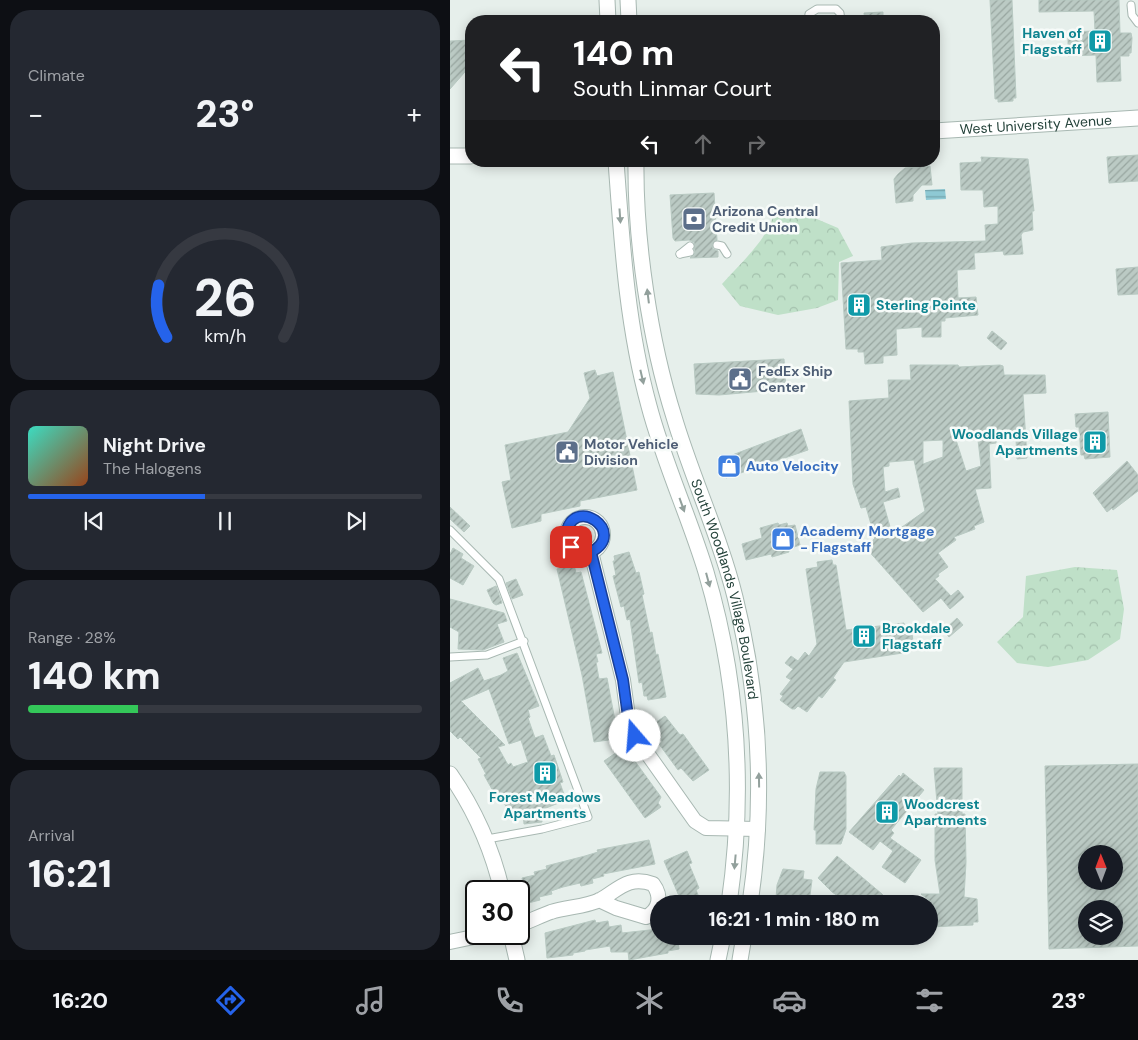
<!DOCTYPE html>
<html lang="en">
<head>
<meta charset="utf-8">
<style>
  :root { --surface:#171b24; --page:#242831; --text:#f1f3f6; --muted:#9ea1a6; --line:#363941; --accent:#2563eb }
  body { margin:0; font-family:"DM Sans",sans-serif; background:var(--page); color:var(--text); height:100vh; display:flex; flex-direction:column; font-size:19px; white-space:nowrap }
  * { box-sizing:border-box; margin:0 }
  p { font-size:16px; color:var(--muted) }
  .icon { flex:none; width:28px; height:28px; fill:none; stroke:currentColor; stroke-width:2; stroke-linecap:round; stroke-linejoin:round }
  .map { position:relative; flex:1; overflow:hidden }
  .drawer { display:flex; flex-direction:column; gap:10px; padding:10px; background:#0d0f14; width:450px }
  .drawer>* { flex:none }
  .top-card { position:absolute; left:15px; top:15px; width:475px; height:152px; border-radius:20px; box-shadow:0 2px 12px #0003; background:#202124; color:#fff; overflow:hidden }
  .needle { width:32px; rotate:359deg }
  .fabs { position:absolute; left:628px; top:845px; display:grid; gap:10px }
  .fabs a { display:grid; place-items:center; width:45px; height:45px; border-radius:50%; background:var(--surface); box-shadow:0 2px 12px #0003; font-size:25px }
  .speed { position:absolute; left:15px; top:880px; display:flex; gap:10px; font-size:25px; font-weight:700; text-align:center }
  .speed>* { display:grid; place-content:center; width:65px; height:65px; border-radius:50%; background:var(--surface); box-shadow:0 2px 12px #0003; line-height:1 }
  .speed .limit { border:2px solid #111; border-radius:8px; background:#fff; color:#111 }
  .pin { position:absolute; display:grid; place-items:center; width:42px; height:42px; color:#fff; margin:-21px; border-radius:10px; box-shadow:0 2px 8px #0006 }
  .me { position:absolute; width:55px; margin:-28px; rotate:342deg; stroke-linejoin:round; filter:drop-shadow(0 0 4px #0008) }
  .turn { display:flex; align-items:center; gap:18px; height:105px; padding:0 25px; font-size:22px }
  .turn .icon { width:65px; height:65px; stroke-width:2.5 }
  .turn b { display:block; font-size:35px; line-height:42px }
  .lanes { display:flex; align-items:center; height:48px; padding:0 25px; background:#0003; justify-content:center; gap:25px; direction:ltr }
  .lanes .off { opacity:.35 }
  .big { font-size:38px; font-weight:800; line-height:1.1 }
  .drawer .card { flex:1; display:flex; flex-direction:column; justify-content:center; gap:8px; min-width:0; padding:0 18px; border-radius:20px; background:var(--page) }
  .drawer .dial { align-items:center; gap:0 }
  .dial svg { height:130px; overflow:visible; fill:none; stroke:var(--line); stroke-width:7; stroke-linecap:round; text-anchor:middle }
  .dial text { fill:var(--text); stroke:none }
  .song { display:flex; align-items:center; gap:15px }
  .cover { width:60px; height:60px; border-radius:8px; background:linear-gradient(135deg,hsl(170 70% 55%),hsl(20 70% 35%)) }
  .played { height:5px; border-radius:2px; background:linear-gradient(90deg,var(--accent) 45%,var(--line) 45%) }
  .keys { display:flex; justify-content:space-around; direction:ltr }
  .heat { display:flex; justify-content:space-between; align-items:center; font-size:28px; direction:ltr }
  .charge { height:8px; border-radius:4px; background:linear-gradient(90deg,#34c759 28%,var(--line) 0) }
  .trip { position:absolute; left:200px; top:895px; width:288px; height:50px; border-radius:25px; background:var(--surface); box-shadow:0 2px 12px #0003; font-weight:800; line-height:50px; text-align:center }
  .tab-bar { display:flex; height:80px; justify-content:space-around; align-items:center; background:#090b0e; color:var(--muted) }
  .tab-bar .icon { width:35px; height:35px }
  .tab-bar .active { color:var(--accent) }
  .tab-bar b { font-size:22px; color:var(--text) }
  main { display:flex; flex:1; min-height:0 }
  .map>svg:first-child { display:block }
  .forest { fill:url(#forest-crowns) }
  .water { fill:url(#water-rules) }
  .building { fill:url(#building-hatch); stroke:#b8c9c2; fill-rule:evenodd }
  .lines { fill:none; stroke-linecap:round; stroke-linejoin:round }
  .service-casing { stroke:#a8b8b2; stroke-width:9 }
  .minor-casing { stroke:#a8b8b2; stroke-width:16 }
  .tertiary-casing { stroke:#a8b8b2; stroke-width:17 }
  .service { stroke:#fff; stroke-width:7 }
  .minor { stroke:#fff; stroke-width:14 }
  .tertiary { stroke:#fff; stroke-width:15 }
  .oneway { fill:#92a09c }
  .route-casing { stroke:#184099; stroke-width:12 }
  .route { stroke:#2563eb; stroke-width:9 }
  .labels { text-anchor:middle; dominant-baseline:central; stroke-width:5; stroke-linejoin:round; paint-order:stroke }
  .culture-label { font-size:14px; font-weight:bold; fill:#0d838f; stroke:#f7fbf9; text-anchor:start }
  .street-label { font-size:14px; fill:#24423a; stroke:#f7fbf9 }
  .service-label { font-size:14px; font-weight:bold; fill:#4e5e75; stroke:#f7fbf9; text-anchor:start }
  .shop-label { font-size:14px; font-weight:bold; fill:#366cbe; stroke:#f7fbf9; text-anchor:start }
</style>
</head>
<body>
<main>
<section class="drawer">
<div class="card"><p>Climate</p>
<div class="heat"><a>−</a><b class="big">23°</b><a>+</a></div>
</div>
<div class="card dial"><svg viewBox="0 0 100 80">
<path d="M14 69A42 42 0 1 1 86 69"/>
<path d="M14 69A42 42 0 0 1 9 37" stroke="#2563eb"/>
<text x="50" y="56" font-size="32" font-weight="700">26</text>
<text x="50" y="72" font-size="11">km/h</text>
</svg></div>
<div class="card">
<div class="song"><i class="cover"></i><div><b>Night Drive</b><p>The Halogens</p></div></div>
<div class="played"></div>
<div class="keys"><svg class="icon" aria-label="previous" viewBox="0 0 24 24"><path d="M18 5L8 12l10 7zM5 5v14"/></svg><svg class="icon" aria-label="pause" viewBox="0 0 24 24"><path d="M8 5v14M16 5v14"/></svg><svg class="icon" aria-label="next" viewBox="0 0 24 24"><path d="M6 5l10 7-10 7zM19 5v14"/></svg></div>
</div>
<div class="card"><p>Range · 28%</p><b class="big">140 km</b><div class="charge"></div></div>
<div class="card"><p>Arrival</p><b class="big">16:21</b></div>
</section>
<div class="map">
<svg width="688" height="960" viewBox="0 0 688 960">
  <defs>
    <pattern id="forest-crowns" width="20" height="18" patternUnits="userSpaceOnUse" patternTransform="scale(1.25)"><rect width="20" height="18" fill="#bfe0c8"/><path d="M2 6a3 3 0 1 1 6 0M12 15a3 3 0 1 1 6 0" fill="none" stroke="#a4c1ad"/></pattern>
    <pattern id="water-rules" width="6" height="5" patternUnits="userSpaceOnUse" patternTransform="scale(1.25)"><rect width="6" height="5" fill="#8ec9d4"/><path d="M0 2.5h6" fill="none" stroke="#74a5ad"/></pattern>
    <pattern id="building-hatch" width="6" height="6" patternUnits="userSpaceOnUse" patternTransform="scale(1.25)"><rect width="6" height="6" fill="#bbcac4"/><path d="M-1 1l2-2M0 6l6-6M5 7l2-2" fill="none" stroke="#98a6a0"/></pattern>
  </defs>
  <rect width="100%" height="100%" fill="#e6efeb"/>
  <g class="forest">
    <path d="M323,212L355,214L388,228L403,256L389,262L388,300L367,308L328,315L290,306L272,284C286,268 324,233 323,212Z"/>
    <polygon points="625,567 667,570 674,609 670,639 638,660 598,667 567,663 547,642 573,617 576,576"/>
  </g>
  <polygon class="water" points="495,189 496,199 476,200 475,190"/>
  <g class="building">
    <polygon points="540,0 562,0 566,98 563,98 563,101 548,102 548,99 545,99"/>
    <polygon points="589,0 669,0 670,33 681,33 682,38 681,53 679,53 679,56 670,56 671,81 647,82 646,55 618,56 618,32 645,31 644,11 589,12"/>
    <polygon points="433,12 433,21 415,21 414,13"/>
    <polygon points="21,40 21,65 0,89 0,41"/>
    <polygon points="688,155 688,181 659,183 657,157"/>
    <polygon points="531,157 578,159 584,211 582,211 583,230 573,232 571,235 573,254 554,255 553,251 524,253 525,269 507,270 508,298 526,297 528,315 495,318 495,321 491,321 491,337 472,337 472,327 446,329 447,355 433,356 433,363 415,364 414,352 408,352 408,349 396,349 391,263 432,260 431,247 462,243 536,241 535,225 548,224 548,206 534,207 533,190 511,190 510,163 532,162"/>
    <polygon points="480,166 482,185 472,185 463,195 463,201 446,203 444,179 448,174 455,168"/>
    <polygon points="264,193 267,240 262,244 263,249 268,251 268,257 240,258 245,253 244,242 239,240 225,241 223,238 220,195"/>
    <polygon points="688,267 688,294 668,295 666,269"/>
    <polygon points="542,331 557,343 551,350 537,338"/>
    <polygon points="334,359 336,389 269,395 246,394 244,364"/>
    <path d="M460,365H508L509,367L550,365L553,366L554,375H595L596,393L573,394L577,458L567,459L566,439L546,440V443L539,444L541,488L525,489L534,522L524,526L525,529L504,537L506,540L488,553L498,567L488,574L489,576L485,579L501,596L508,590L514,597L500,609L491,598L473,612L416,548L425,538L416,507L411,508L403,484L399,401L439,398L438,380H461ZM510,438H526L528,440L531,466L516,471L506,440ZM493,440V457L473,464V441ZM464,460L475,511L442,534L433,502L450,497L448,488L435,492L433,467L439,466V462Z"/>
    <polygon points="145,370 147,376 163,372 187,490 130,501 130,506 91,514 91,521 62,528 52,482 61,480 55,445 118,432 140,398 134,373"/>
    <polygon points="658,412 660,457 635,459 634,455 631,455 629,427 626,427 625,414"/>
    <polygon points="351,429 358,450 276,478 269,460"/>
    <polygon points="677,461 688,475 688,491 663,510 662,508 657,512 643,493"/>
    <polygon points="0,507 20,526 14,532 0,519"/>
    <polygon points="328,523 329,525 337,523 338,526 345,525 350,545 338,549 339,552 322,557 321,554 296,560 292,544 312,538 310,528"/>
    <polygon points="3,548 13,554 11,558 24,566 13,585 0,578 0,554"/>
    <polygon points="179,552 186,573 189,572 194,594 192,595 200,633 202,632 206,655 208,654 216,697 198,700 197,696 194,696 192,682 189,683 180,619 177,620 174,606 171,607 163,576 166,575 163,561 165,561 164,556"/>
    <polygon points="382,560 383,565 386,565 396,630 454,623 456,635 462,634 464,648 459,649 459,652 394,662 383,678 386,680 372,698 369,696 357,712 348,706 345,709 342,709 330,700 333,696 330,694 341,680 336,677 343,669 335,663 341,656 348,661 355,652 359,656 367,644 356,569 368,567 367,562"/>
    <polygon points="124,565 126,573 131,572 152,653 146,654 148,662 146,662 149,679 157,678 167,731 164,732 166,739 144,742 132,675 107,569"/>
    <polygon points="66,579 73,595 62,599 56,583"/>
    <polygon points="46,586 52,603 46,605 43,603 37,590"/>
    <polygon points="0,599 54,613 57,621 47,624 54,642 33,650 8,649 9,632 0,627"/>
    <polygon points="507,618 513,625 499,637 493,631"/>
    <path d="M67,653L89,706L78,710L80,717L78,718L85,738L93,735L101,756L104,755L113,782L110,783L116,800L91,810L92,822L74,824L73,810L62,817L50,796L47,798L34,775L36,774L28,759L31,758L10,737L8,739L0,731V683L28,668L34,681L51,675L58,671L53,658ZM39,689L59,744L71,740L78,762L63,767L61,763L58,765L48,747L55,745L11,701Z"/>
    <polygon points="215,716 230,735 233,734 259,770 243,781 231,768 228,770 209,744 212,742 202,725"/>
    <polygon points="170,750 175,756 179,753 211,797 208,803 211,807 195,818 154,761"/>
    <path d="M688,764V946L599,949L595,766ZM636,854H664V881H636ZM636,909H664V936H636Z"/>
    <polygon points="484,768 512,768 512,814 515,814 516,862 514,897 527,899 528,922 523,922 523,925 479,927 479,900 471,894 490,894 485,860 485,814 488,814"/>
    <polygon points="370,772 394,772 396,776 396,829 391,844 366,844 366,830 364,830 366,789"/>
    <polygon points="453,773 474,790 441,830 444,833 440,838 471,860 455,883 432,867 443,851 430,841 423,850 399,832 449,775 451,777"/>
    <polygon points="199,840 205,864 153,874 154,876 142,879 143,883 131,886 130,883 113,887 101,891 102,894 89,897 90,900 78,903 72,878 85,875 84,872 97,869 96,866 135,856 148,852 147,850"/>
    <polygon points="237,851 242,863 239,864 249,888 246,890 251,902 246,904 217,904 229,896 214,861"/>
    <polygon points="387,856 432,894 441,904 400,904 382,892 368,878"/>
    <polygon points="333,869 354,871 353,879 362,880 360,895 356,896 355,903 328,904 329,900 326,899 327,885"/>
    <polygon points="145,920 146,923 158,921 159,927 171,925 172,933 209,929 209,936 227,936 229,949 218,951 218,953 179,960 178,952 161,952 160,946 135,950 135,951 123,953 123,955 97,958 95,933"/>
  </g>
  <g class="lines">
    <g class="service-casing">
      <g id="service">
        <polyline points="681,5 682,15 688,23"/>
        <polyline points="358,21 359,14 367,9 386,9 390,13 391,21"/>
        <polyline points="267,245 272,246 277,254"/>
        <polyline points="230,254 240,246"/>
        <polyline points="230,254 240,252"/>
        <polyline points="0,530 49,579 138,817 92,829 37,839"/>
        <polyline points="0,657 37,655 74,641"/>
      </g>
    </g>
    <g class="minor-casing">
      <g id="minor">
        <circle cx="135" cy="535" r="18"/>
        <polyline points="141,552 173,680 179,724 185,736 245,821 256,828 308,829"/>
        <path d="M69,925C80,921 90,916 101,912C116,907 135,907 150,900C168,890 178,875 203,884C212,896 210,910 196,917L166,908L149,900"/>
        <polyline points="0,942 38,934"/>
      </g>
    </g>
    <g class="tertiary-casing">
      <g id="tertiary">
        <polyline points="157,0 158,21"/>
        <polyline points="178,0 179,21"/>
        <path id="s1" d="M484,131L688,118"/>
        <polyline points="0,156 21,156"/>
        <path d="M166,161C172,244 177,326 199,406C214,463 239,516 256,572C288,680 295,793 279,904"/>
        <path id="s2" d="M186,161C185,241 200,341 224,417C242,478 270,536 285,597C310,697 315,802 300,904"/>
        <path d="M0,774C25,810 42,848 52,891"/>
        <polyline points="61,934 67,960"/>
        <polyline points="268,960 273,936"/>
        <polyline points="290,960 294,936"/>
      </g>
    </g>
    <use href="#service" class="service"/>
    <use href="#minor" class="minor"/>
    <use href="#tertiary" class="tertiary"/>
  </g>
  <defs><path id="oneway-solid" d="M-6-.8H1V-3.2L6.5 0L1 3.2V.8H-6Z" transform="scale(1.25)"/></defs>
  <g class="oneway">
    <use href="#oneway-solid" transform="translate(170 216) rotate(86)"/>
    <use href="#oneway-solid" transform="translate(198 296) rotate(-97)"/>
    <use href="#oneway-solid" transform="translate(192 377) rotate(77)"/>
    <use href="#oneway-solid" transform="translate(232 505) rotate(70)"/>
    <use href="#oneway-solid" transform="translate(258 580) rotate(75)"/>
    <use href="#oneway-solid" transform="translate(309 780) rotate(-91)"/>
    <use href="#oneway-solid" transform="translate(285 862) rotate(95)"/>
  </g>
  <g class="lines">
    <g class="route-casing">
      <path id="route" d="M121,547L116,535C122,493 179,532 141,552L173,680L179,724L185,736"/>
    </g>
    <use href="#route" class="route"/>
  </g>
  <defs>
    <g id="building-square" transform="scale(1.25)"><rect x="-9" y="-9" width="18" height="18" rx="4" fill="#0f9aa8" stroke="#f7fbf9"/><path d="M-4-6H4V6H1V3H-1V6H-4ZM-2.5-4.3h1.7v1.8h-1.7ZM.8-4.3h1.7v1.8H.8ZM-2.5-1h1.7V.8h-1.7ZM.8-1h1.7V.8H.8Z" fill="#fff"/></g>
    <g id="bank-square" transform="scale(1.25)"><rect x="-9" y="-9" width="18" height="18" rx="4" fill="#5c6f8a" stroke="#f7fbf9"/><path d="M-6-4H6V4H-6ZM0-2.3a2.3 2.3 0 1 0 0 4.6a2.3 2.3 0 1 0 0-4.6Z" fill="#fff"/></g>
    <g id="civic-square" transform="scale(1.25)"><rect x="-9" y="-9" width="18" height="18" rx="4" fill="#5c6f8a" stroke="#f7fbf9"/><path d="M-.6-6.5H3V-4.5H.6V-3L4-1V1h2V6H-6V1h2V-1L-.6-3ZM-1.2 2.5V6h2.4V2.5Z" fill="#fff"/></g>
    <g id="shop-square" transform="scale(1.25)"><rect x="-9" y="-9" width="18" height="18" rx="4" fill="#3f7fe0" stroke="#f7fbf9"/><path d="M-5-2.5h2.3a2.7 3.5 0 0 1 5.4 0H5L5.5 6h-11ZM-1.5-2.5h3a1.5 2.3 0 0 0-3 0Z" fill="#fff"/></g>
  </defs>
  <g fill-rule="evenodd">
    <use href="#building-square" x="650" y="41"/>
    <use href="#bank-square" x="244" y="219"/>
    <use href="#building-square" x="409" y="305"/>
    <use href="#civic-square" x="290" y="379"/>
    <use href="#building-square" x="645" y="442"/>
    <use href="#civic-square" x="117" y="452"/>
    <use href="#shop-square" x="279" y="466"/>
    <use href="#shop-square" x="333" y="539"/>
    <use href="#building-square" x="414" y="636"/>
    <use href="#building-square" x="95" y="773"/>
    <use href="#building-square" x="437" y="812"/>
  </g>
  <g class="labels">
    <g class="culture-label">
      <text x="632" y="33" text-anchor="end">Haven of<tspan x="632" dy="16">Flagstaff</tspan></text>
      <text x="426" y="305">Sterling Pointe</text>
      <text x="628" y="434" text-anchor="end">Woodlands Village<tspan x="628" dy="16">Apartments</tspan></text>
      <text x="432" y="628">Brookdale<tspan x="432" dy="16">Flagstaff</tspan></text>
      <text x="95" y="797" text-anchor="middle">Forest Meadows<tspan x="95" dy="16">Apartments</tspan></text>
      <text x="454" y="804">Woodcrest<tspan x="454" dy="16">Apartments</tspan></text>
    </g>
    <g class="street-label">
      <text stroke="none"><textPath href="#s1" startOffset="102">West University Avenue</textPath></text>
      <text stroke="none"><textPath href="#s2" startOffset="440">South Woodlands Village Boulevard</textPath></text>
    </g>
    <g class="service-label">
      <text x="262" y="211">Arizona Central<tspan x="262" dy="16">Credit Union</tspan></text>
      <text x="308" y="371">FedEx Ship<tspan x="308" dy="16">Center</tspan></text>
      <text x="134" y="444">Motor Vehicle<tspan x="134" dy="16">Division</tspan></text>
    </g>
    <g class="shop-label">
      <text x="296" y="466">Auto Velocity</text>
      <text x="350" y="531">Academy Mortgage<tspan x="350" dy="16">- Flagstaff</tspan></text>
    </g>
  </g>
</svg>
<div class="fabs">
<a><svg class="needle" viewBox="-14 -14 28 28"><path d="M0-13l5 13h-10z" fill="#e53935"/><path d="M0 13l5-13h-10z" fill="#9ea1a6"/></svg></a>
<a><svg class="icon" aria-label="layers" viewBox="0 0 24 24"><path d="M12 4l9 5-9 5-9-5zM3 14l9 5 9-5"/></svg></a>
</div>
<div class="speed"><div class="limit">30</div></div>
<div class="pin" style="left:121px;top:547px;background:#d93025"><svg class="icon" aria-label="arrive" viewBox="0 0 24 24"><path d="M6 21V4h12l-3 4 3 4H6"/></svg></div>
<svg class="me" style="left:185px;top:736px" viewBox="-20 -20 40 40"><circle r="19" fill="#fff"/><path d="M0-13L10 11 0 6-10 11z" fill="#2563eb"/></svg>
<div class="trip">16:21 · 1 min · 180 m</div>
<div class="top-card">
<div class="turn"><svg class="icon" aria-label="left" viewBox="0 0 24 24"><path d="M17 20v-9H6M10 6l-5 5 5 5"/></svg><div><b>140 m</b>South Linmar Court</div></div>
<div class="lanes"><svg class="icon" aria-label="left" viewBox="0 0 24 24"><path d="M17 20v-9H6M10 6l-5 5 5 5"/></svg><svg class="icon off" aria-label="ahead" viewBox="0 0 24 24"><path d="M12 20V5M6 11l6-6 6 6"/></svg><svg class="icon off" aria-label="right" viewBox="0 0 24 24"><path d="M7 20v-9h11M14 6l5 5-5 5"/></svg></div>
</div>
</div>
</main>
<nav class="tab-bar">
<b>16:20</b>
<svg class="icon active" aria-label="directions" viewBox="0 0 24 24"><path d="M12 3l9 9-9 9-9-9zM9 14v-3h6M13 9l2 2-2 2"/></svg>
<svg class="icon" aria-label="music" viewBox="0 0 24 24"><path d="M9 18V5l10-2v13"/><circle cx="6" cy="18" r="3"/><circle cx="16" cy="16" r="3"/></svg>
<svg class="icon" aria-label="phone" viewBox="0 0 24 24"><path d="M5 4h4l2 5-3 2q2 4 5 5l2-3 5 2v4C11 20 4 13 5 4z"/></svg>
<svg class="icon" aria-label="climate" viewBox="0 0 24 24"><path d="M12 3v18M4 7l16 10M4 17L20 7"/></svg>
<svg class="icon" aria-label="car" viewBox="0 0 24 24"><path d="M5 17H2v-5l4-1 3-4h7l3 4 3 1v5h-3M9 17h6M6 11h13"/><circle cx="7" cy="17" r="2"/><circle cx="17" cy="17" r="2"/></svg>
<svg class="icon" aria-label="filters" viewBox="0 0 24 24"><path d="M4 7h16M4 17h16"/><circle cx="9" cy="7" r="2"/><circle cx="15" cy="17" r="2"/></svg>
<b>23°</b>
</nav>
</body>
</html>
